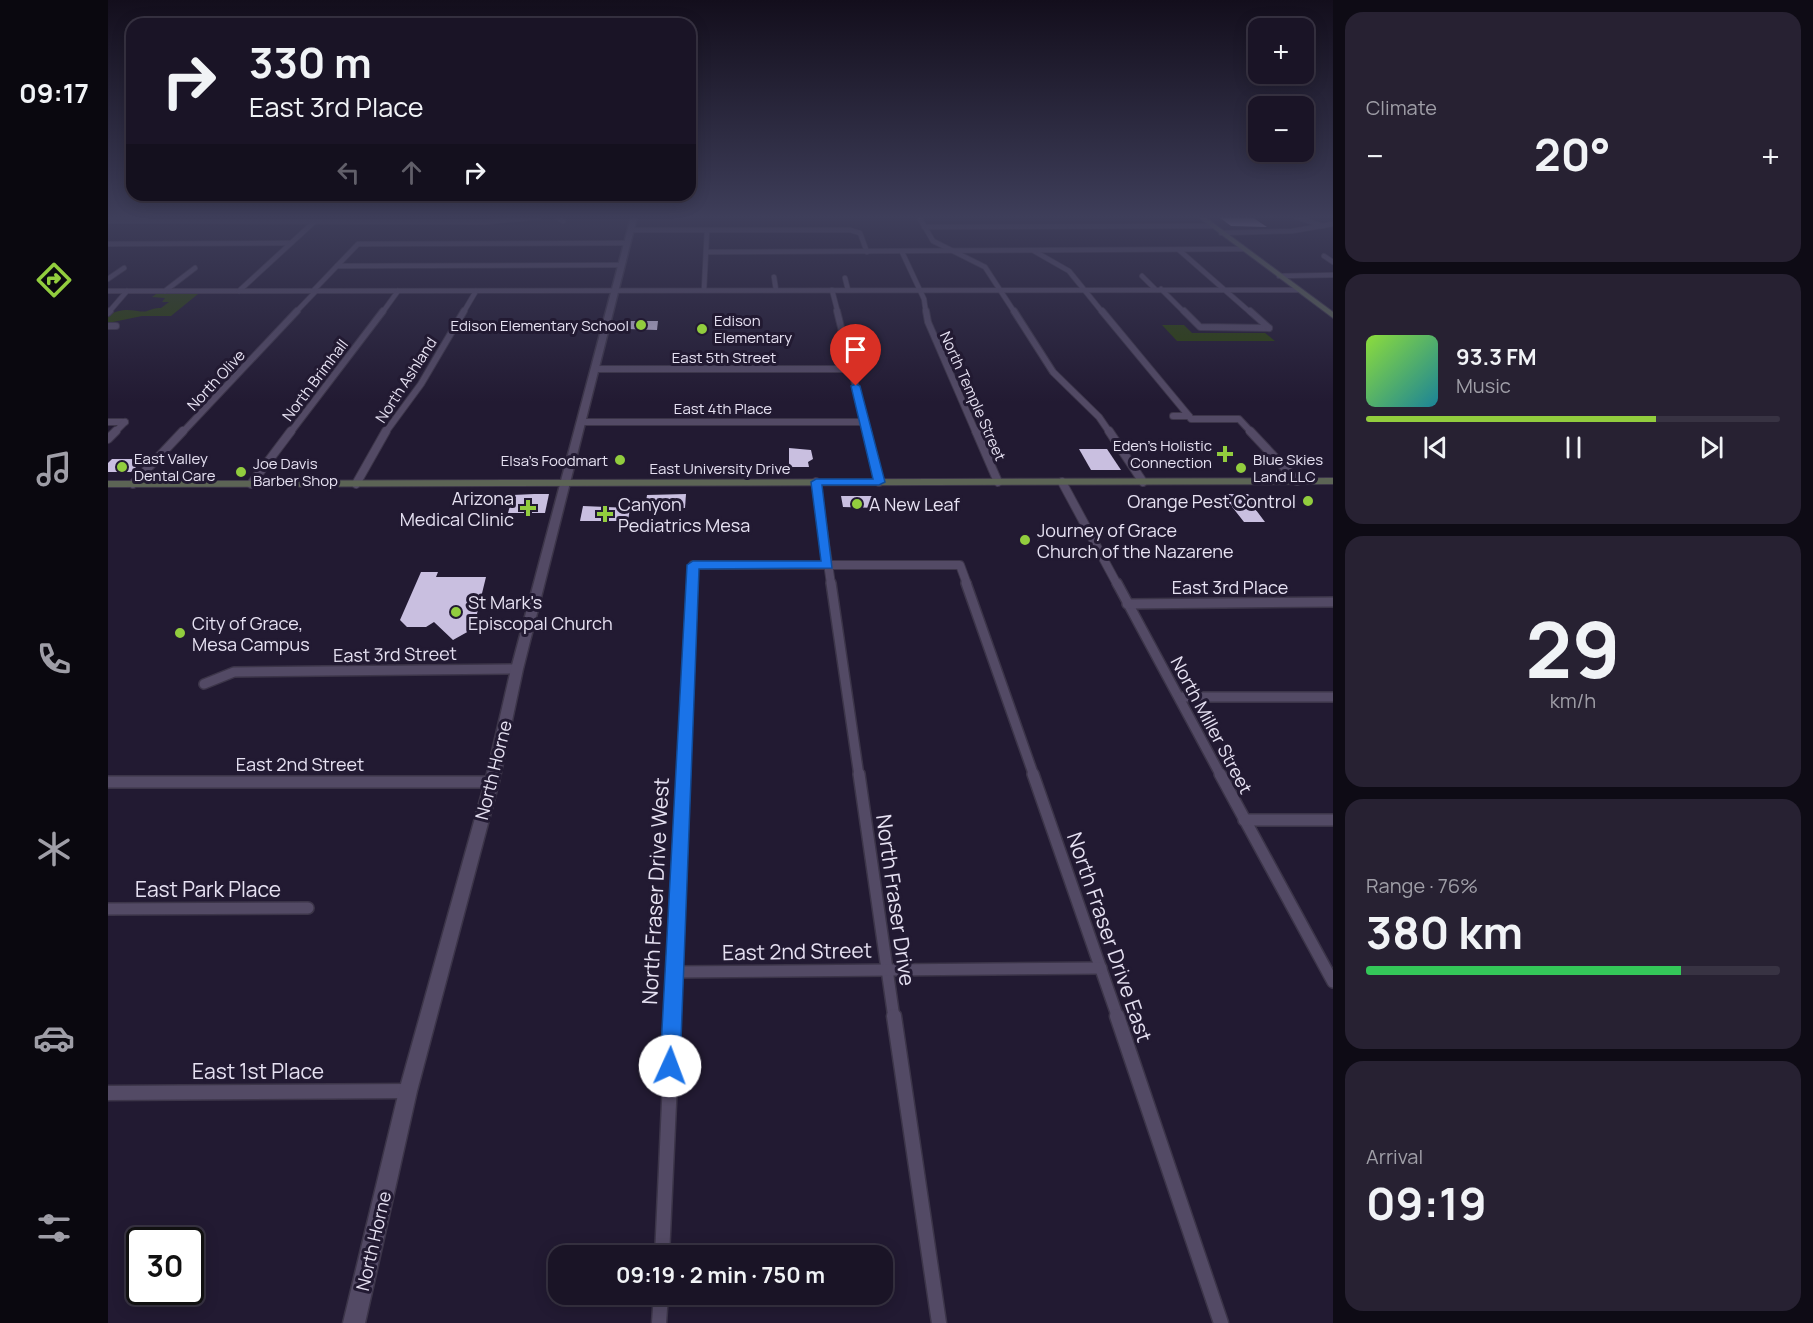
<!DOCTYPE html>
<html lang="en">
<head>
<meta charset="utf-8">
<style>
  :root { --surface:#1a1426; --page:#272132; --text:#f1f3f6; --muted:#9f9ea7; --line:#383343; --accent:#92cd3e }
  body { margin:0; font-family:Manrope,sans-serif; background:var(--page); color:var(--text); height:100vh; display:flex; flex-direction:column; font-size:22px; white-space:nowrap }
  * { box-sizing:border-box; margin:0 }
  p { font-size:20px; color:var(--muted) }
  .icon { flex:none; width:33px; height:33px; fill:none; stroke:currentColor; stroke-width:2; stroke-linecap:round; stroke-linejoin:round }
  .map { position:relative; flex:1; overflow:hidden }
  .details { display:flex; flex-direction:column; gap:12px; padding:12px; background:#0e0b15; width:480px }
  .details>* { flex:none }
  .top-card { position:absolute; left:18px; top:18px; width:570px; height:183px; border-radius:18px; box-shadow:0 3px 15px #0003,0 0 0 2px var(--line); background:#1a1426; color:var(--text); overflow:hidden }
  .controls { position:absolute; left:1140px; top:18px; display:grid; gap:12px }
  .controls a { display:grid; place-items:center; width:66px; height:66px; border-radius:12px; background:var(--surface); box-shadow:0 3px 15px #0003,0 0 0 2px var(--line); font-size:30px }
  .speed { position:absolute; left:18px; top:1227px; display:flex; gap:12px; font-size:30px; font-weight:700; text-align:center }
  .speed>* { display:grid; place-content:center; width:78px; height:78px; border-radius:50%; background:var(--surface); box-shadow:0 3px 15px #0003,0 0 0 2px var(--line); line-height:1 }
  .speed .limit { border:3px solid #111; border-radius:9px; background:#fff; color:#111 }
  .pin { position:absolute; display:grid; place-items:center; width:51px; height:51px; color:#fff; margin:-62px -26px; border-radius:50% 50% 50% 0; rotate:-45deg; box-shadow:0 0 6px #0007 }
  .pin .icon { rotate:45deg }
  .me { position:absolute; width:66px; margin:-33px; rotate:2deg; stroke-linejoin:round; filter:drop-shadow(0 0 4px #0008) }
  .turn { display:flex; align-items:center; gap:21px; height:126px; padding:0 24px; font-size:27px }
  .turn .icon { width:78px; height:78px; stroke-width:2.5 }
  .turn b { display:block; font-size:42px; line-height:51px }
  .lanes { display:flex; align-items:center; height:57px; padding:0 24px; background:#0003; justify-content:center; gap:30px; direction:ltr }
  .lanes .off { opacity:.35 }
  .big { font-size:45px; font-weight:700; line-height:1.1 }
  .details .tile { flex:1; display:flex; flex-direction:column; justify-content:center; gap:9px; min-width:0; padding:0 21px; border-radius:18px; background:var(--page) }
  .details .dial { align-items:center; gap:0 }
  .dial b { font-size:78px; line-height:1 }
  .song { display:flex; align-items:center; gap:18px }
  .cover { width:72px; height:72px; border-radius:9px; background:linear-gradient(135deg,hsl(90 70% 55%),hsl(190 70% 35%)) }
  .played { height:6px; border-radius:3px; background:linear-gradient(90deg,var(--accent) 70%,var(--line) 70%) }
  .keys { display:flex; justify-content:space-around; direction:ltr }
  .heat { display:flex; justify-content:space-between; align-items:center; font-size:33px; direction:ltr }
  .charge { height:9px; border-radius:4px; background:linear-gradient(90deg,#34c759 76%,var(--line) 0) }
  .trip { position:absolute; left:440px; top:1245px; width:345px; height:60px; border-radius:18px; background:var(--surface); box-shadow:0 3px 15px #0003,0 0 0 2px var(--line); font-weight:700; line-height:60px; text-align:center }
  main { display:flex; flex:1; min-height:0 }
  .dock { display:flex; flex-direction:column; width:108px; justify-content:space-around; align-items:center; background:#0a080f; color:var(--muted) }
  .dock .icon { width:42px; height:42px }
  .dock .active { color:var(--accent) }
  .dock b { font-size:27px; color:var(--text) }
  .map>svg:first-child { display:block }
  .green { fill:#2b410b }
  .building { fill:#c9bfe0 }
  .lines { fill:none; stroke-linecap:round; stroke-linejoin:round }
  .minor-far5-casing { stroke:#3c3549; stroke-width:6 }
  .minor-far4-casing { stroke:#3c3549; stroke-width:8 }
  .minor-far3-casing { stroke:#3c3549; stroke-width:10 }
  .minor-far2-casing { stroke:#3c3549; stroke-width:12 }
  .minor-far1-casing { stroke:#3c3549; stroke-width:14 }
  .minor-casing { stroke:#3c3549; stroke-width:17 }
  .tertiary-casing { stroke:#3c3549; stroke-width:3 }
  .secondary-casing { stroke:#3c3549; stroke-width:2 }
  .minor-far5 { stroke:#534a65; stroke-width:4.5 }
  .minor-far4 { stroke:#534a65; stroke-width:6 }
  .minor-far3 { stroke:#534a65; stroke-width:8 }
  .minor-far2 { stroke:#534a65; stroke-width:9 }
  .minor-far1 { stroke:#534a65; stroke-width:11 }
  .minor { stroke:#534a65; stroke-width:14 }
  .tertiary { fill:#534a65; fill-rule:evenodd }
  .secondary { fill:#5c6455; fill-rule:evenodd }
  .route { fill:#1a73e8; stroke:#114b97; stroke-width:1.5 }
  .poi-dot { fill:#92cd3e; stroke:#221a32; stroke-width:2 }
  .labels { text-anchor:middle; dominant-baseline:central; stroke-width:6; stroke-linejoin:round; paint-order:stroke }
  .far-poi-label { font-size:15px; fill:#e6e1f2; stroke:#221a32; text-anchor:start }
  .far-street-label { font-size:15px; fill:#e6e1f2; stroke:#221a32 }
  .poi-label { font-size:18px; fill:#e6e1f2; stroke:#221a32; text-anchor:start }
  .street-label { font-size:18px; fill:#e6e1f2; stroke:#221a32 }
  .near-street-label { font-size:21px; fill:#e6e1f2; stroke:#221a32 }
</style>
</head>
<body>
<main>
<nav class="dock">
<b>09:17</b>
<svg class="icon active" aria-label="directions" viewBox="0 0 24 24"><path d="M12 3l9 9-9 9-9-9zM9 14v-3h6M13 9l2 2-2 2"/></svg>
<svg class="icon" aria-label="music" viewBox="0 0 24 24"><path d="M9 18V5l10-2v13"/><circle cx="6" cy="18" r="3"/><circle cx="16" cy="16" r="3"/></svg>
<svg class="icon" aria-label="phone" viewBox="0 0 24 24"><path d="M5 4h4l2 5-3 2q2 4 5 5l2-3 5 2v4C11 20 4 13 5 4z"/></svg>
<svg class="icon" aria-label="climate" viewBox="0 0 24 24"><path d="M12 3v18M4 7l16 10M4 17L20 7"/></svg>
<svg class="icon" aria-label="car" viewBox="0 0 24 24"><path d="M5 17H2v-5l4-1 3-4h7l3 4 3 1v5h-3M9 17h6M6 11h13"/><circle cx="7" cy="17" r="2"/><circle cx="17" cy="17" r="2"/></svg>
<svg class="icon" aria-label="filters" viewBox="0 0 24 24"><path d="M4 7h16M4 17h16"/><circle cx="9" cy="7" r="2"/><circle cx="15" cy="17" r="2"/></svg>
</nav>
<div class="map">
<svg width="1225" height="1323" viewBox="0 0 1225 1323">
  <rect width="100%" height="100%" fill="#221a32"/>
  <g class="green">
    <path d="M48,294H90L63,316H34L0,323V316C17,304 32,314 39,311C45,309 46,308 53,308L61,302H54L57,298L44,297Z"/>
    <polygon points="1054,325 1076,325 1084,333 1157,333 1167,341 1069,341"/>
  </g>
  <g class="building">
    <polygon points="1111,217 1144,217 1159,227 1123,226"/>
    <polygon points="520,321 550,321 549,330 518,329"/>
    <polygon points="681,448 703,450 705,459 700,462 701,467 681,467"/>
    <polygon points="971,449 999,449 1013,470 983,470"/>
    <polygon points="4,459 36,459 23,472 0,472 0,463"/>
    <polygon points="426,494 441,494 437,513 400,513 405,495"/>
    <polygon points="578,494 577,508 537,508 539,495"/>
    <polygon points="1114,494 1140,494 1150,506 1145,506 1157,522 1136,522"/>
    <polygon points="733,496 764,496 765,499 769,499 771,508 735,507"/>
    <polygon points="475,506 522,508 520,521 472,521"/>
    <polygon points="313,572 330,572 328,577 378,577 367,622 370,626 345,640 326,622 318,627 299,627 292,620"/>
  </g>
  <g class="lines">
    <g class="minor-far5-casing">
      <g id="minor-far5">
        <polyline points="449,217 455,221"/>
        <polyline points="811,217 825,241 877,267 907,313"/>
        <polyline points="1188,217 1215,226"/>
        <polyline points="0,221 379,222 431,217"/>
        <polyline points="816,227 1105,226"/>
        <polyline points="522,230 742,230 752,233 759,252"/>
        <polyline points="1113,233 1184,231 1225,224"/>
        <polyline points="0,244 182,243"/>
        <polyline points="1071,250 1143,313"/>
        <polyline points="926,251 961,271 995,313"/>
        <polyline points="598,252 1136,249"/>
        <polyline points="794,252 816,299 818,313"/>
        <polyline points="1216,256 1225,262"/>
        <polyline points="229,266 514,265"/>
        <polyline points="1034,276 1047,289"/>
        <polyline points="1171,276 1225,275"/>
        <polyline points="666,277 668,290"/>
        <polyline points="737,278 740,290"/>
        <polyline points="0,279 16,268"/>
        <polyline points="1053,289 1077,313"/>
        <polyline points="596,290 599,230"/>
        <polyline points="724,290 730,313"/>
        <polyline points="0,291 1190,290"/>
        <polyline points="57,291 87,268"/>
        <polyline points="131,291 206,222"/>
        <polyline points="205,291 250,244 519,243"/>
        <polyline points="0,313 19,291"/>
        <polyline points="187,313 208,291"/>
        <polyline points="274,313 290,291"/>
        <polyline points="355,313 368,291"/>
      </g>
    </g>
    <g class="minor-far4-casing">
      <g id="minor-far4">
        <polyline points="729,311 759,433"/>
        <polyline points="818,311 820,322 868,433"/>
        <polyline points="906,311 945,372 991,417 1002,433"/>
        <polyline points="994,311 1081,416"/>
        <polyline points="1076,311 1092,327 1161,328"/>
        <polyline points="1142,311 1161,328"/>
        <polyline points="0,313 2,311"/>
        <polyline points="0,326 8,326"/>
        <polyline points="488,369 743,369"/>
        <polyline points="1065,416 1081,416 1083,419 1131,419 1144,433"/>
        <polyline points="0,422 17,422"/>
        <polyline points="473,422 757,422"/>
        <polyline points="6,433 17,422"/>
        <polyline points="74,433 189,311"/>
        <polyline points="182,433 275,311"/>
        <polyline points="277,433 313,384 356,311"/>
      </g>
    </g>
    <g class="minor-far3-casing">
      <g id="minor-far3">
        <polyline points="759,431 771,482"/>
        <polyline points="868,431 890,482"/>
        <polyline points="1001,431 1035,482"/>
        <polyline points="1142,431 1189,481"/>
        <polyline points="0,439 8,431"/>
        <polyline points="708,482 723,584"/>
        <polyline points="954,482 1009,584"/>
        <polyline points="25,484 75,431"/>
        <polyline points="143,484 183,431"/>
        <polyline points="248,484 278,431"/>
        <polyline points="584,584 585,565 852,565 859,584"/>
      </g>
    </g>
    <g class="minor-far2-casing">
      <g id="minor-far2">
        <polyline points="723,583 751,776"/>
        <polyline points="858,583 926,776"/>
        <polyline points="1009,583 1113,776"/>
        <polyline points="1019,604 1225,602"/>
        <polyline points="96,684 126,672 409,669"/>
        <polyline points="1071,697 1225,697"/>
        <polyline points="576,776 584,583"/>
      </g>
    </g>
    <g class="minor-far1-casing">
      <g id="minor-far1">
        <polyline points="751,774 786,1018"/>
        <polyline points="925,774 1010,1018"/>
        <polyline points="1112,774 1225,982"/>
        <polyline points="0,782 384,782"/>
        <polyline points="1136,820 1225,820"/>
        <polyline points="0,909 200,908"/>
        <polyline points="566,972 993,968"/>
        <polyline points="565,1018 576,774"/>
      </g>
    </g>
    <g class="minor-casing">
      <g id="minor">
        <polyline points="786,1016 831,1323"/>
        <polyline points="1009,1016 1113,1323"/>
        <polyline points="0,1093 300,1091"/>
        <polyline points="554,1256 565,1016"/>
        <polyline points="551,1323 553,1294"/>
      </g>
    </g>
    <g class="tertiary-casing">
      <polygon id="tertiary" points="523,217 529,217 415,669 391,782 309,1091 257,1323 235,1323 291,1091 377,782 403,669"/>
    </g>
    <g class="secondary-casing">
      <g id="secondary">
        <polygon points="1090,217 1097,217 1225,312 1225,318"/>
        <polygon points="1225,478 1225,484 0,487 0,481"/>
      </g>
    </g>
    <use href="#minor-far5" class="minor-far5"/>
    <use href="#minor-far4" class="minor-far4"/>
    <use href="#minor-far3" class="minor-far3"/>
    <use href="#minor-far2" class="minor-far2"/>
    <use href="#minor-far1" class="minor-far1"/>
    <use href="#minor" class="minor"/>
    <use href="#tertiary" class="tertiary"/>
    <use href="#secondary" class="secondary"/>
  </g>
  <linearGradient id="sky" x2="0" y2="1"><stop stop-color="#130e1c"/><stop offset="0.54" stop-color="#3e3e5a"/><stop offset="1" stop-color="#3e3e5a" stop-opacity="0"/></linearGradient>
  <rect width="1225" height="402" fill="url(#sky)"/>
  <polygon class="route" points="748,384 752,386 777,482 771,485 714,485 724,568 591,569 572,1066 569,1074 562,1077 555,1074 552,1066 579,565 585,561 713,561 703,482 708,479 765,479 743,386"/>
  <g class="poi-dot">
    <circle cx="533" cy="325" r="6"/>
    <circle cx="594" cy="329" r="6"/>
    <path d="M1114 445h6v6h6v6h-6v6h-6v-6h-6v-6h6z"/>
    <circle cx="512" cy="460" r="6"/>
    <circle cx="14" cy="467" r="6"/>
    <circle cx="1133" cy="468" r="6"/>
    <circle cx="133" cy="472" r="6"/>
    <circle cx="1200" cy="501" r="6"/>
    <circle cx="749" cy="504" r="6"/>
    <path d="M417 499h6v6h6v6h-6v6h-6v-6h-6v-6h6z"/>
    <path d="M494 505h6v6h6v6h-6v6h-6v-6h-6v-6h6z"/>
    <circle cx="917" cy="540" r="6"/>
    <circle cx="348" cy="612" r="6"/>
    <circle cx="72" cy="633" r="6"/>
  </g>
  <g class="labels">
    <g class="far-poi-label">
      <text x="606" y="320">Edison<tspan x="606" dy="17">Elementary</tspan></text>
      <text x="521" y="325" text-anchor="end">Edison Elementary School</text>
      <text x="1104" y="445" text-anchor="end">Eden's Holistic<tspan x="1104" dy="17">Connection</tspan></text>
      <text x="26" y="458">East Valley<tspan x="26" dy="17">Dental Care</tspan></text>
      <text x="1145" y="459">Blue Skies<tspan x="1145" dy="17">Land LLC</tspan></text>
      <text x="500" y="460" text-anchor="end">Elsa's Foodmart</text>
      <text x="145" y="463">Joe Davis<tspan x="145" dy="17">Barber Shop</tspan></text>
    </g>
    <g class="far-street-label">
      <text x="616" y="357">East 5th Street</text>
      <text transform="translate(108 380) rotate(-47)">North Olive</text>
      <text transform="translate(207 380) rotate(-53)">North Brimhall</text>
      <text transform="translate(298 380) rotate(-57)">North Ashland</text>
      <text transform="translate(865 396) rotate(66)">North Temple Street</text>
      <text x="615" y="408">East 4th Place</text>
      <text x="612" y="468">East University Drive</text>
    </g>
    <g class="poi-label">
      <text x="406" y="498" text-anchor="end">Arizona<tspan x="406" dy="21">Medical Clinic</tspan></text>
      <text x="1188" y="501" text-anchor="end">Orange Pest Control</text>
      <text x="510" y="504">Canyon<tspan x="510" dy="21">Pediatrics Mesa</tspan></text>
      <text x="761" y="504">A New Leaf</text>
      <text x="929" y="530">Journey of Grace<tspan x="929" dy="21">Church of the Nazarene</tspan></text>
      <text x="360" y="602">St Mark's<tspan x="360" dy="21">Episcopal Church</tspan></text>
      <text x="84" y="623">City of Grace,<tspan x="84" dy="21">Mesa Campus</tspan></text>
    </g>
    <g class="street-label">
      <text x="1122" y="587">East 3rd Place</text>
      <text transform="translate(287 654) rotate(-1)">East 3rd Street</text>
      <text transform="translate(1104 725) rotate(62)">North Miller Street</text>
      <text x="192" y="764">East 2nd Street</text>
      <text transform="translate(385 770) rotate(-76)">North Horne</text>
      <text transform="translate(265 1241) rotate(-77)">North Horne</text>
    </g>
    <g class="near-street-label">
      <text x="100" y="889">East Park Place</text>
      <text transform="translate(547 891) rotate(-87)">North Fraser Drive West</text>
      <text transform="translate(788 900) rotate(82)">North Fraser Drive</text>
      <text transform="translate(1002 937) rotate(71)">North Fraser Drive East</text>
      <text transform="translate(689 951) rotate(-1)">East 2nd Street</text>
      <text x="150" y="1071">East 1st Place</text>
    </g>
  </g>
</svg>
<div class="controls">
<a>+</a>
<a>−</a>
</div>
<div class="speed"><div class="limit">30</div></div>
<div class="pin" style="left:748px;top:386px;background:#d93025"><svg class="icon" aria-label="arrive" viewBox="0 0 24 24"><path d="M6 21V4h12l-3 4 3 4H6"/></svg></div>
<svg class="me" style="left:562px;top:1066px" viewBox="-20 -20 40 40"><circle r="19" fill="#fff"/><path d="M0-13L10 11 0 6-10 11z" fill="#1a73e8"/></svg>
<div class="trip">09:19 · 2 min · 750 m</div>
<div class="top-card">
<div class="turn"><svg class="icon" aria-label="right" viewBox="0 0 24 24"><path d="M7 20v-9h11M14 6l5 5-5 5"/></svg><div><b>330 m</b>East 3rd Place</div></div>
<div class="lanes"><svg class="icon off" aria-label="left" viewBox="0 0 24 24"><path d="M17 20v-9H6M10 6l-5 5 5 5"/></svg><svg class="icon off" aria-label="ahead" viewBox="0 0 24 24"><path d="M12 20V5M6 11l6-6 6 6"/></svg><svg class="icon" aria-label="right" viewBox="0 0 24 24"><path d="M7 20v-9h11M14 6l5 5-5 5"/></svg></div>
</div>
</div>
<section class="details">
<div class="tile"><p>Climate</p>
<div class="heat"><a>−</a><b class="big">20°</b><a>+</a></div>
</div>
<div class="tile">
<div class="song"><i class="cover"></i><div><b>93.3 FM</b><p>Music</p></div></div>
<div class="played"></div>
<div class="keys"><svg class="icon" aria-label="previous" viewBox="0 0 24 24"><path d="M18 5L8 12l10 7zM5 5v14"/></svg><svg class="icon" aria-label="pause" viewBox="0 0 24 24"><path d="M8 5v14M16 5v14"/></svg><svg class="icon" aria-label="next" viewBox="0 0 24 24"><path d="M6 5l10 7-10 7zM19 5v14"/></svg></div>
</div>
<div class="tile dial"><b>29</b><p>km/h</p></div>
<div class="tile"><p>Range · 76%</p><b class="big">380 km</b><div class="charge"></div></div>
<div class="tile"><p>Arrival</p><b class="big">09:19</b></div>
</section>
</main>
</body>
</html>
